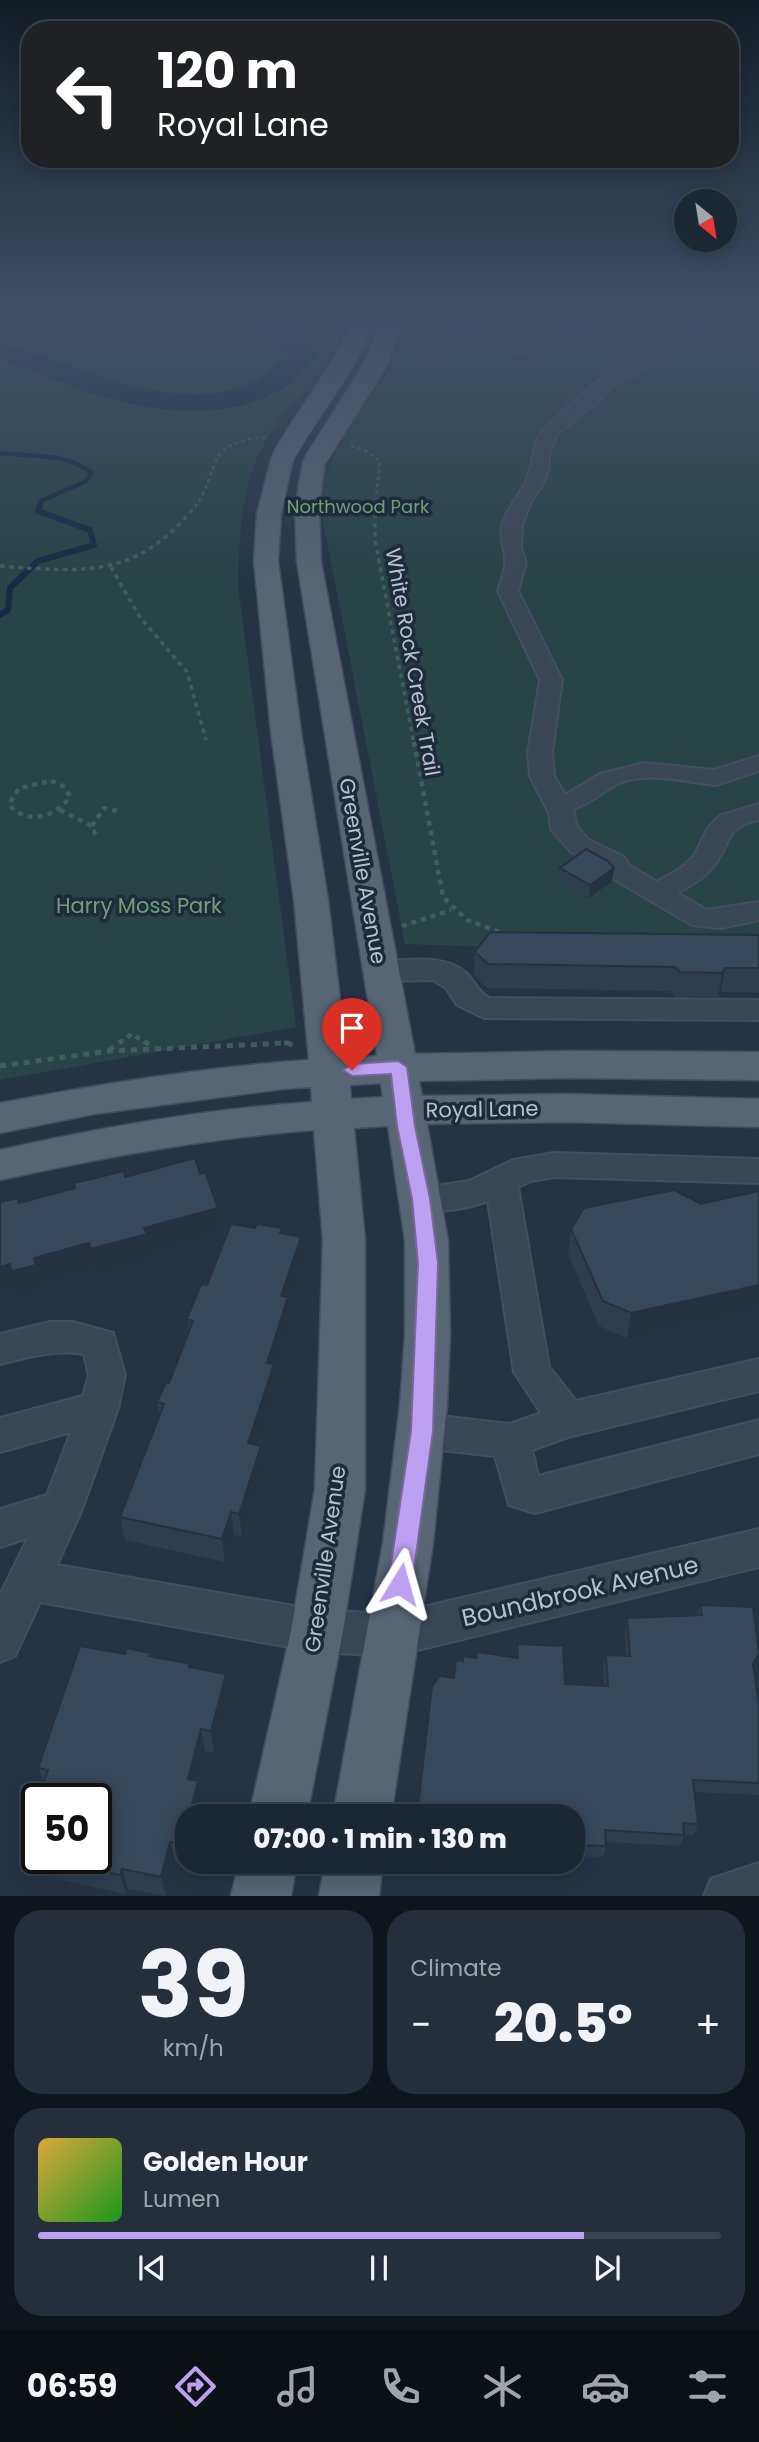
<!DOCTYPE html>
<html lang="en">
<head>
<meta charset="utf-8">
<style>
  :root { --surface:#1c2734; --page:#252f3c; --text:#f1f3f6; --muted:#a0a5ac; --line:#3a444f; --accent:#bca0f2 }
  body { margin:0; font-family:Poppins,sans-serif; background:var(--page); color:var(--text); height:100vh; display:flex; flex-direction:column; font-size:26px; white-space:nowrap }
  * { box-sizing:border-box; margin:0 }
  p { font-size:23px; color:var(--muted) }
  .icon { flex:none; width:38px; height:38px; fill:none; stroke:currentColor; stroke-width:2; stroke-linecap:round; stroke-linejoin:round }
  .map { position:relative; height:1896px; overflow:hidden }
  .details { display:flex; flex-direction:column; gap:14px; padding:14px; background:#0f151d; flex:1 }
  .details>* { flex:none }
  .hud { position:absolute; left:21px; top:21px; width:718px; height:147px; border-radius:28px; box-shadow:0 4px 18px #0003,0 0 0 2px var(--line); background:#202124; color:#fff; overflow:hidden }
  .needle { width:46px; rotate:150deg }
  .controls { position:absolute; left:674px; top:189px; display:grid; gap:14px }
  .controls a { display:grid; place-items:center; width:63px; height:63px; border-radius:50%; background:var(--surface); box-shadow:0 4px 18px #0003,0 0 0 2px var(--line); font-size:35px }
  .speed { position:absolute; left:21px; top:1783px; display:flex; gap:14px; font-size:35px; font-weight:700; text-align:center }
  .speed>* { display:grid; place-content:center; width:91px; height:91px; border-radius:50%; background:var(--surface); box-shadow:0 4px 18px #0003,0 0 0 2px var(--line); line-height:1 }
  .speed .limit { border:4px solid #111; border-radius:10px; background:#fff; color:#111 }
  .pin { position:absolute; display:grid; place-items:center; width:60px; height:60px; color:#fff; margin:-72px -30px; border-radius:50% 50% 50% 0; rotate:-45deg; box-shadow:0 0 7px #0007 }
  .pin .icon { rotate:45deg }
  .me { position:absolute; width:77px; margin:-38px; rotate:8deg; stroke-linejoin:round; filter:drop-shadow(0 0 5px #0008) }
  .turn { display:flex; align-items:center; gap:24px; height:147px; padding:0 21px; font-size:32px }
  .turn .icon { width:91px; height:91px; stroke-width:2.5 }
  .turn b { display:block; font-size:49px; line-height:60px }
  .big { font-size:52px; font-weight:800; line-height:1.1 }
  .details .card { flex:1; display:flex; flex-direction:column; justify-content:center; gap:10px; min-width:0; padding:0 24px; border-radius:28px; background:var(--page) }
  .details .dial { align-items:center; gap:0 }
  .dial b { font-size:91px; line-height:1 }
  .song { display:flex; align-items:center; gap:21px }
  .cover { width:84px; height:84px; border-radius:10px; background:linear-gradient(135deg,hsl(40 70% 55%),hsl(120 70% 35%)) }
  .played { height:7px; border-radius:4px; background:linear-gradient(90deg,var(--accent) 80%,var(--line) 80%) }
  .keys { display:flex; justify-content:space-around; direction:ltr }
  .heat { display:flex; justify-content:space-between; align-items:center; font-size:38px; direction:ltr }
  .details .tiles { flex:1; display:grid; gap:14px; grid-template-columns:1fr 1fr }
  .card:last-child { grid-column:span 2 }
  .trip { position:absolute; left:175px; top:1804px; width:410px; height:70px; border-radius:28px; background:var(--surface); box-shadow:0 4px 18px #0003,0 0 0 2px var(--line); font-weight:800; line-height:70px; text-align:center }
  .tabs { display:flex; height:112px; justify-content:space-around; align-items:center; background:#0b1015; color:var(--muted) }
  .tabs .icon { width:49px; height:49px }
  .tabs .selected { color:var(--accent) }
  .tabs b { font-size:32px; color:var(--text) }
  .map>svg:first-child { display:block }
  .green { fill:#274446 }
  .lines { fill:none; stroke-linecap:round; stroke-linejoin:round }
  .stream-far1 { stroke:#162b45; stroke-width:4.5 }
  .stream { stroke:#162b45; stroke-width:6 }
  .river { fill:#162b45; fill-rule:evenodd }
  .minor-casing { stroke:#434f5e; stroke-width:4 }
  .major-casing { stroke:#434f5e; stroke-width:3 }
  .path-far3 { stroke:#405d5e; stroke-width:2.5; stroke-dasharray:3.5 3.5; stroke-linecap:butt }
  .path-far2 { stroke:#405d5e; stroke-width:3.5; stroke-dasharray:4.5 4.5; stroke-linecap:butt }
  .path-far1 { stroke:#405d5e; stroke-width:4.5; stroke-dasharray:5 5; stroke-linecap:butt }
  .path { stroke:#405d5e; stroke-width:5; stroke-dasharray:6 6; stroke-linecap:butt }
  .minor { fill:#394654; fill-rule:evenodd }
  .major { fill:#576574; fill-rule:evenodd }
  .major-bridge-casing { stroke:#434f5e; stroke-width:23; stroke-linecap:butt }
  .major-bridge { stroke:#576574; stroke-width:21 }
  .wall { fill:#2e3e4f }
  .shaded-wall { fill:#263240 }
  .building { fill:#36485c; stroke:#263240; stroke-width:2 }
  .route { fill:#bca0f2; stroke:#7a689d; stroke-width:2 }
  .labels { text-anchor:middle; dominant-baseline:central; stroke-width:7; stroke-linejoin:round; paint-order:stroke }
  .far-park-label { font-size:18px; fill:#6ca176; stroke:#1e2b3a }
  .street-label { font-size:21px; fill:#b7c1ce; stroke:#1e2b3a }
  .park-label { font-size:21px; fill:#6ca176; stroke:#1e2b3a }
  .near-street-label { font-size:24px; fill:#b7c1ce; stroke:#1e2b3a }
</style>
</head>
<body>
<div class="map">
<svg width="759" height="1896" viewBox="0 0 759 1896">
  <rect width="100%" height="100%" fill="#253445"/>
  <g class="green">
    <path d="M0,319H344C334,369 288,400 264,444C240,486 240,538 238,585L296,1027L0,1080Z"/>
    <path d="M410,319H759V956L405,944L322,516C323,505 322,493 324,483C338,422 397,381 410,319Z"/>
  </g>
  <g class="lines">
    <path class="stream-far1" d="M0,453C32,457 65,452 92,473L86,481L41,501L39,507"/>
    <polyline class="stream" points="0,615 8,610 10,588 38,561 94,545 90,530 38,511 40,505"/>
    <path class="river" d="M252,319H278L309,341L317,356C268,426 167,417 96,395C63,385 33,369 0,360V344C89,366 211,439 289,355L257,331Z"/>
    <g class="minor-casing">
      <g id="minor">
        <path d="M463,319H485L483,322L474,325L475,328L521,345L534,346L601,319H620L536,356L514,352L473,338L450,343L433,357H421L419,354C431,340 444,336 462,332L458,327Z"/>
        <path d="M696,319H711L697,335L637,374L611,387L598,402L557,434L549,454V468L543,484L531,501L522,525L521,548L526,563L518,591L562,680L552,752L554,776L565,795L600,774L644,763L714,770L759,756V771L716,785C685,782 645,770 616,785C601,793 590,804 573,809L577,827L589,840L624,857L630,866L657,882L681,868L694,856L708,828L719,816L759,804V820C724,827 732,842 714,866C704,878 691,886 677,893L707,910L759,902V920L721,928L692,925L612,878L606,869L571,852L555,834L551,829L549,813L530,776L528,752L540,680L498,591C500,583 504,574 505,565C507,553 498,540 503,523C508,507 519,496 526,481C533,467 532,451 539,436C541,430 595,383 602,379C634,361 671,346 696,319Z"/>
        <path d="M381,961C408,961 446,953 467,974C477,984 476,990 489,998L759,1000V1020L484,1018L457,1005L446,988L433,980L381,981L371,978L367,971L371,964Z"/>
        <path d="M554,1153L759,1159V1183L554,1177L531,1181L518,1187L549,1367L576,1401L759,1359V1391L568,1437L532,1450L538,1476L759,1420V1454L535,1513L509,1505L495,1456L422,1448L409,1443L403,1431L409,1419L422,1414L510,1424L541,1413L514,1372L488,1201C466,1209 432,1215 409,1208L404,1199L409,1190L469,1181L513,1160Z"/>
        <path d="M50,1322H73L113,1333L125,1375L118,1408L82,1509L57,1565L317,1610L393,1614L759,1529V1567L393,1656L317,1652L40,1602L15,1656L0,1662V1595L28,1538L0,1547V1509L47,1495L71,1432L0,1452V1418L83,1396L89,1375L84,1354C55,1349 28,1357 0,1364V1334Z"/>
        <polygon points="759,1863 759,1896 704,1896 711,1879"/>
      </g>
    </g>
    <g class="major-casing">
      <g id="major">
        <path d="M282,452L290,454L293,459L281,514L278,561L301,732L328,900L347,1058L377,1056L297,562L295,507L303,462L306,457H322L325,462L319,507L321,562L415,1054L568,1051L759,1052V1080L568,1078L419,1081L422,1096L568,1094L759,1099V1127L568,1122L427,1124L448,1241L450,1335L447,1405L433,1543L391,1816H333L383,1543L400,1405L405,1335V1241L388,1126L354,1128L365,1240V1489L343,1631L307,1816H249L291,1631L315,1489L323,1240L314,1130C208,1138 104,1157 0,1180V1150C103,1127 207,1109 312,1102L311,1087L283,1089L94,1114L0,1133V1103C102,1084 205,1067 309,1060L294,900L271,732L254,561L257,514L271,459L274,454ZM381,1083L383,1097L351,1099L350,1085Z"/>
        <polygon points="239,1862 297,1862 291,1896 231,1896"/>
        <polygon points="325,1862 383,1862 379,1896 319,1896"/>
      </g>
    </g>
    <g class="path-far3">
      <polyline points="351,446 363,449 380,461 375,507"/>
      <path d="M195,507C222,468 202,443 266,437"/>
    </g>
    <g class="path-far2">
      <polyline points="375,505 375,540 414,744"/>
      <path d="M0,566C84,572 138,579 196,505"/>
      <polyline points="111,567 139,616 187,672 206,740"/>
    </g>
    <g class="path-far1">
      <polyline points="414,742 443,897 467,920 499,932"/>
      <path d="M51,781L63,786L70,796C58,817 24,826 9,804L19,788Z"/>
      <polyline points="60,810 92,826 97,838"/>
      <polyline points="92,826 104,808 118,811"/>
      <polyline points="402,926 451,910"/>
      <polyline points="119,1043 132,1034 146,1043"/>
      <polyline points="284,1043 288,1043"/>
    </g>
    <g class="path">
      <polyline points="144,1041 154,1048"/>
      <polyline points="109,1050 121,1041"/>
      <polyline points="0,1066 109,1051 288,1043 296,1047"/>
    </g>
    <use href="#minor" class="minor"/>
    <use href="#major" class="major"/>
    <g class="major-bridge-casing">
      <g id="major-bridge">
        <path d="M282,459C307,411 346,370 364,319"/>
        <polyline points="314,462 379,359 391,319"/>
      </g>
    </g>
    <use href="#major-bridge" class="major-bridge"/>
  </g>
  <g class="wall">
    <polygon points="560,868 612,881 589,898 559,881"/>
    <polygon points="759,935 759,993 721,992 718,997 676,997 670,991 487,988 474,976 475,952"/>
    <polygon points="674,1190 627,1338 599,1326 568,1254 571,1229"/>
    <polygon points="282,1234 302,1261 288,1302 290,1322 274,1370 276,1388 257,1445 261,1446 263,1469 242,1537 234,1535 225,1562 125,1540 120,1517 159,1415 157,1402 169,1383 189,1332 187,1319 207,1285"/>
    <polygon points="700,1605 755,1667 754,1669 759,1705 759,1795 694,1792 698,1824 694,1835 684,1835 680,1846 606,1842 606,1846 603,1857 572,1856 572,1816 454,1678 463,1661 476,1658 516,1658 517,1644 565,1684 604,1686 603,1667 606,1655 626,1656 625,1631 627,1618 697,1615"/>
    <polygon points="150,1653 151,1656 190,1664 190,1668 226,1674 229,1696 214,1753 205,1751 197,1780 198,1781 202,1801 198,1816 187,1816 187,1858 186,1865 175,1862 166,1896 128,1889 126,1894 34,1874 26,1855 32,1837 29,1828 37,1804 37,1858 96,1858 44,1783 38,1768 125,1654"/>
    <polygon points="418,1862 465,1862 465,1870"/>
  </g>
  <g class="shaded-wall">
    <polygon points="614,868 612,881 589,898 590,885"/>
    <polygon points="725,968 721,992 718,997 722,973"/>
    <polygon points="218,1208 220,1232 149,1252 150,1259 96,1274 91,1249 144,1228"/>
    <polygon points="301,1237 302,1261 288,1302 290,1322 274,1370 276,1388 250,1467 248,1443 267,1363 281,1296"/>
    <polygon points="89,1243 94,1268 40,1283 41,1289 18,1296 16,1289 0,1293 0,1267"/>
    <polygon points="759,1285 759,1308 627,1338 631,1313"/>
    <polygon points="261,1446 263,1469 242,1537 239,1514"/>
    <polygon points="231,1512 234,1535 225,1562 222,1539"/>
    <polygon points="226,1674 229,1696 214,1753 211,1731"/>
    <polygon points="201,1729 205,1751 192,1799 188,1779"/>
    <polygon points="198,1781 202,1801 198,1816 189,1816"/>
    <polygon points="187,1822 187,1858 186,1865 181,1845"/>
    <polygon points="170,1842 175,1862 166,1896 161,1877"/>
    <polygon points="122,1869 128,1889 126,1894 120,1875"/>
  </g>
  <g class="building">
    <polygon points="586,849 608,861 614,868 590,885 560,868"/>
    <polygon points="490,932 759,935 759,968 725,968 722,973 680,972 675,967 488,964 475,952"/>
    <polygon points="195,1158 200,1174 205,1172 218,1208 144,1228 147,1234 91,1249 89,1243 34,1258 36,1265 12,1271 10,1264 0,1267 0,1202 18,1198 19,1203 75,1188 74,1183 124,1171 125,1177"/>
    <polygon points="674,1190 701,1204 759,1191 759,1285 631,1313 603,1301 571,1229 584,1208"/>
    <polygon points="231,1224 255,1228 257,1224 282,1228 280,1233 301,1237 281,1296 288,1297 267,1363 274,1364 248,1443 261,1446 239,1514 231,1512 222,1539 120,1517 164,1404 157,1402 166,1382 169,1383 193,1321 187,1319 201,1284 207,1285"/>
    <polygon points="700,1605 753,1607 759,1653 753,1664 759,1705 759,1783 693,1780 698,1824 683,1823 684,1835 605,1830 606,1846 572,1845 572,1816 417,1816 432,1686 440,1676 454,1678 456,1660 463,1661 463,1656 476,1658 477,1652 518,1658 517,1644 563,1646 565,1684 608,1686 606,1655 630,1656 627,1618 702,1615"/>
    <polygon points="80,1646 125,1654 127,1648 150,1653 149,1656 190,1664 189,1667 226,1674 211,1731 201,1729 188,1779 198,1781 189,1816 187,1816 187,1822 181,1845 170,1842 161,1877 122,1869 120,1875 45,1858 96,1858 96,1799 38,1799 48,1770 38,1768"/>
    <polygon points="37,1804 37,1857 26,1855 35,1830 29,1828"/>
  </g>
  <linearGradient id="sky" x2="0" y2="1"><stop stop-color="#141d26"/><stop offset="0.55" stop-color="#405068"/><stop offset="1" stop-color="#405068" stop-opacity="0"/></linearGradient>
  <rect width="759" height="584" fill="url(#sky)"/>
  <polygon class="route" points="398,1061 407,1067 415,1126 430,1199 438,1263 433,1431 412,1584 408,1592 400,1596 392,1592 388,1584 411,1431 418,1263 412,1199 397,1126 391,1074 352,1076 343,1070 352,1064"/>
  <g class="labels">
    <g class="far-park-label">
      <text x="358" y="506">Northwood Park</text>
    </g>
    <g class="street-label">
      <text transform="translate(413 662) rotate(80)">White Rock Creek Trail</text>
      <text transform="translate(363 871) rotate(80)">Greenville Avenue</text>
      <text transform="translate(482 1109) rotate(-1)">Royal Lane</text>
      <text transform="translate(325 1559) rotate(-82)">Greenville Avenue</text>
    </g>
    <g class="park-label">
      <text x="139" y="905">Harry Moss Park</text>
    </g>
    <g class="near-street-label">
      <text transform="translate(580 1591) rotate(-13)">Boundbrook Avenue</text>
    </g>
  </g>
</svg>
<div class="controls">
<a><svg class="needle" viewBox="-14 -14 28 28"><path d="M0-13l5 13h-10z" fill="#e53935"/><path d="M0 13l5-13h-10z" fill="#a0a5ac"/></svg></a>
</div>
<div class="speed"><div class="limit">50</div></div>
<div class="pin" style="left:352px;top:1070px;background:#d93025"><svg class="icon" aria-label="arrive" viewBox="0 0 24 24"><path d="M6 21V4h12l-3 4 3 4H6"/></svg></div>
<svg class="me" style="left:400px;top:1584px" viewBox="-20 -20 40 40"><path d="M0-17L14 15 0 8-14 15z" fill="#bca0f2" stroke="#fff" stroke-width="4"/></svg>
<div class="trip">07:00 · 1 min · 130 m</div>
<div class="hud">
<div class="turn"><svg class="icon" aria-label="left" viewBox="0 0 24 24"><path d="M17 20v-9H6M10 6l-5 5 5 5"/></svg><div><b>120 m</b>Royal Lane</div></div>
</div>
</div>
<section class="details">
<div class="tiles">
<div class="card dial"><b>39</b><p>km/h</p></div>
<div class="card"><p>Climate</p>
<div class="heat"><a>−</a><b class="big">20.5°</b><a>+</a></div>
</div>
<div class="card">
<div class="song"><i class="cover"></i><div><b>Golden Hour</b><p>Lumen</p></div></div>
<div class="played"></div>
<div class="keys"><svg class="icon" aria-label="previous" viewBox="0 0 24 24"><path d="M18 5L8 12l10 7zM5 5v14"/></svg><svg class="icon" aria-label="pause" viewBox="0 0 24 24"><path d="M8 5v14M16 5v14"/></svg><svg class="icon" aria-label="next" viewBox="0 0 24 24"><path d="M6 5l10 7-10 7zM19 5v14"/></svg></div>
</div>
</div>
</section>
<nav class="tabs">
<b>06:59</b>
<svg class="icon selected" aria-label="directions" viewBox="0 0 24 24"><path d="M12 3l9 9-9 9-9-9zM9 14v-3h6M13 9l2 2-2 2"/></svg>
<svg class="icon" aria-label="music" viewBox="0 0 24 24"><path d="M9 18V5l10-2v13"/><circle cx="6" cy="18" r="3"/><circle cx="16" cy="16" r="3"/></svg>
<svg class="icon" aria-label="phone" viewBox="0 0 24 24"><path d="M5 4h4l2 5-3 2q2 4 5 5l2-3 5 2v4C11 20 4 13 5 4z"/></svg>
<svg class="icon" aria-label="climate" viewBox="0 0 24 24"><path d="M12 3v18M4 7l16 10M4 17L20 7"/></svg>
<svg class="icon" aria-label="car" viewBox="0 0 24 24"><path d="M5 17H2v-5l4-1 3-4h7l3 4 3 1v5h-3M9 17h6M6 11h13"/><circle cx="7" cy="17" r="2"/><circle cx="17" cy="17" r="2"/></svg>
<svg class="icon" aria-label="filters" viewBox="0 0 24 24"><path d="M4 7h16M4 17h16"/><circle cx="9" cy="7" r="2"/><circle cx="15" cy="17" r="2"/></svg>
</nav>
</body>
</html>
